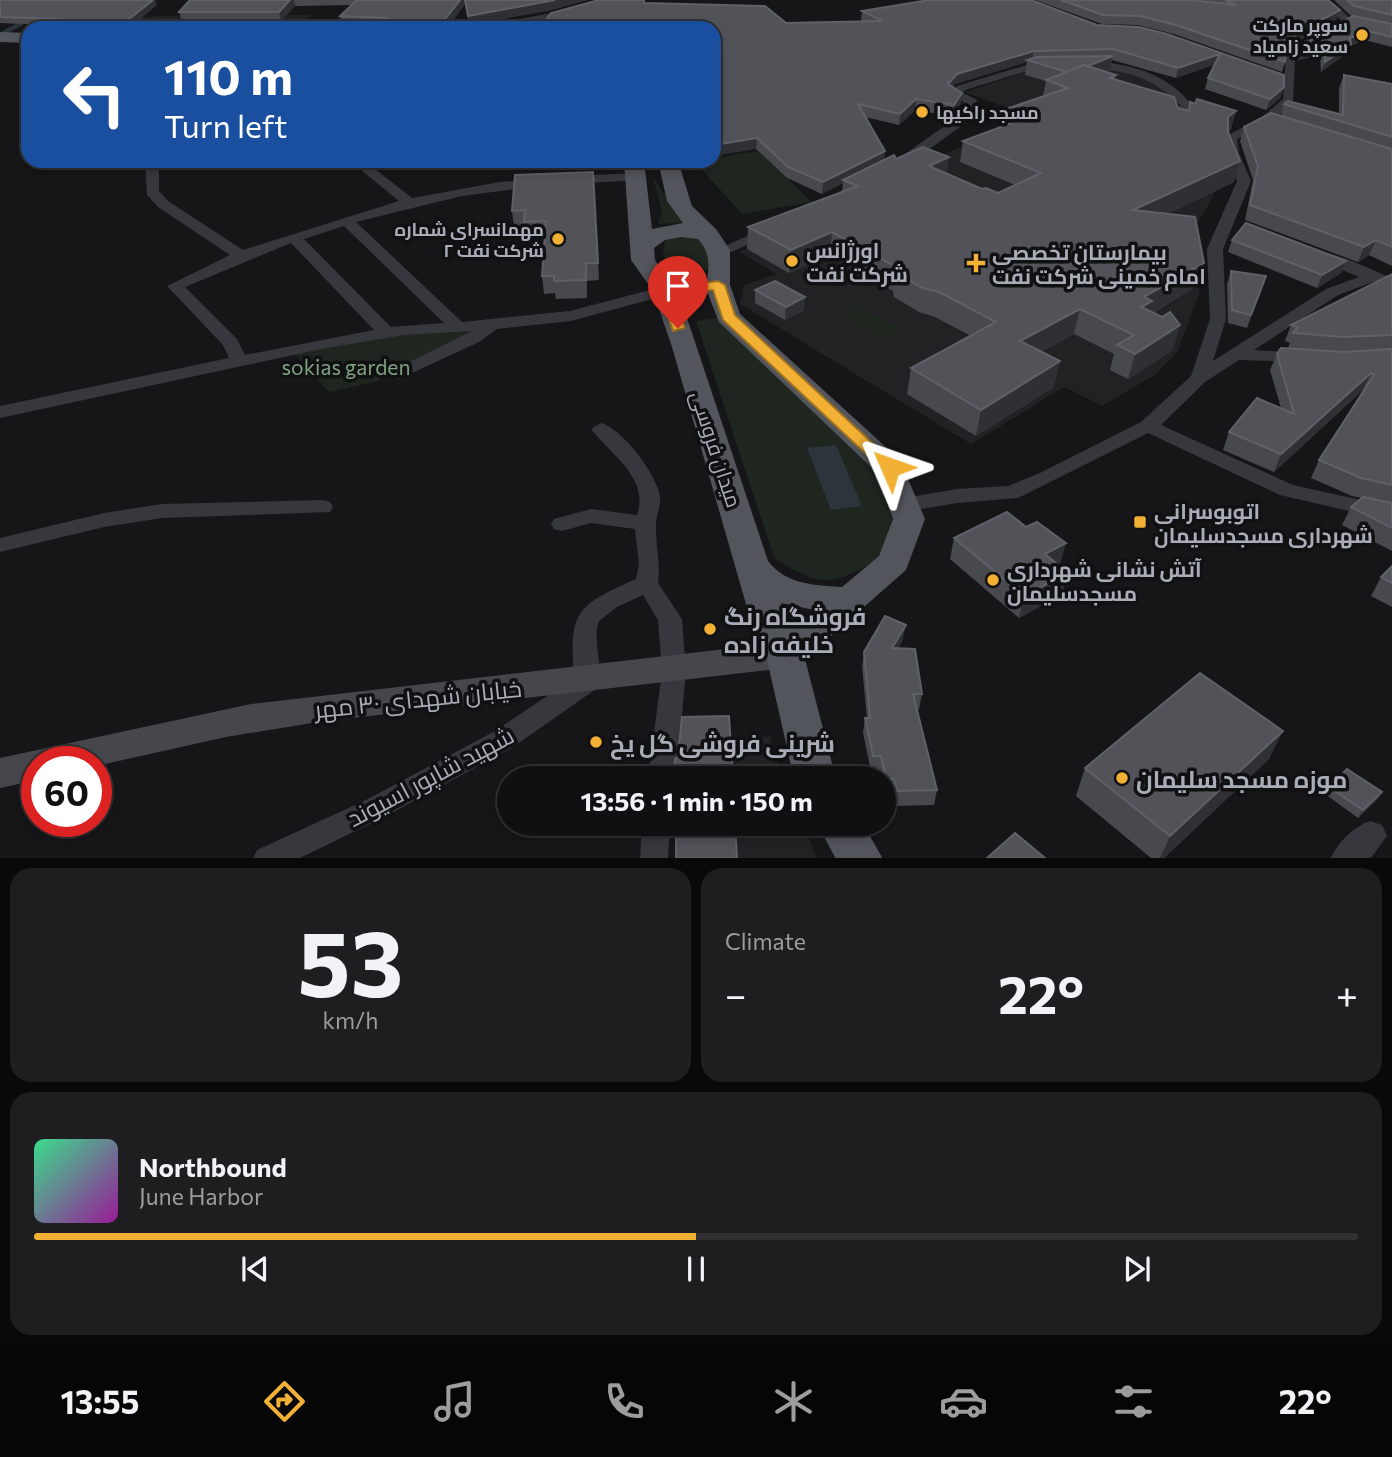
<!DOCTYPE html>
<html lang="en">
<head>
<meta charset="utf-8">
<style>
  :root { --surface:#101012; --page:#1e1e20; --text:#f1f3f6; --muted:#9c9d9f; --line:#303032; --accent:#f2b134 }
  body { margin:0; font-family:Commissioner,Cairo,sans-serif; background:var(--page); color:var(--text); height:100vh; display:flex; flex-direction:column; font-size:26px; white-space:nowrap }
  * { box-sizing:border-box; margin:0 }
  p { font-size:23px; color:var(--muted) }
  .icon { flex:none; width:38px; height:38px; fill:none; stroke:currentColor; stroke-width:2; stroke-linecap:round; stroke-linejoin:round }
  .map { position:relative; height:858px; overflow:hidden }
  .sheet { display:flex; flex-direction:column; gap:10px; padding:10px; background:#09090a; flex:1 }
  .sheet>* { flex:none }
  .top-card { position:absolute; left:21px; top:21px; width:700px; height:147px; border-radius:21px; box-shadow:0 4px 10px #0003,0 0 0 2px var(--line); background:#1a4fa0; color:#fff; overflow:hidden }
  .speed { position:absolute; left:21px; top:746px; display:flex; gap:14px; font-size:35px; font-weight:700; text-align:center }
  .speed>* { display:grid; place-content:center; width:91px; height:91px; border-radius:50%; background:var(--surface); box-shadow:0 4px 10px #0003,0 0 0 2px var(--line); line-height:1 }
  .speed .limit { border:10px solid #d22; background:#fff; color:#111 }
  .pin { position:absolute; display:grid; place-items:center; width:60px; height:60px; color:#fff; margin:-72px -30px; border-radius:50% 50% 50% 0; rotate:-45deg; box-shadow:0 0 7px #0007 }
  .pin .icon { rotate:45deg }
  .me { position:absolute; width:77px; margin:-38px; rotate:313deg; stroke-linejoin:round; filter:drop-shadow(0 0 5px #0008) }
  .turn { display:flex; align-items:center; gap:24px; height:147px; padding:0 28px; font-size:32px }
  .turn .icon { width:91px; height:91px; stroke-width:2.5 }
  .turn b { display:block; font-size:49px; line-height:60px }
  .big { font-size:52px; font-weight:700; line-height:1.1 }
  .sheet .widget { flex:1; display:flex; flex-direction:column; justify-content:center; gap:10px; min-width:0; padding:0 24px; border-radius:21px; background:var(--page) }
  .sheet .dial { align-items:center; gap:0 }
  .dial b { font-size:91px; line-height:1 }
  .song { display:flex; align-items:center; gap:21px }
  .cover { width:84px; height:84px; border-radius:10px; background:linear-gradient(135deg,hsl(150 70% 55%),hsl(300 70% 35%)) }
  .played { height:7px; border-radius:4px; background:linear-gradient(90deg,var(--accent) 50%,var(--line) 50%) }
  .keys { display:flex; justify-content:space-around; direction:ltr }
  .heat { display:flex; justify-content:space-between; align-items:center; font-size:38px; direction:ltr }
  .sheet .tiles { flex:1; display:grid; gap:10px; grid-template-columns:1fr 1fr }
  .widget:last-child { grid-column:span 2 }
  .trip { position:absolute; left:497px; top:766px; width:399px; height:70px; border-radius:35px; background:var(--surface); box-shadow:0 4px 10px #0003,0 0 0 2px var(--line); font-weight:700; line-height:70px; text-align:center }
  .menu { display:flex; height:112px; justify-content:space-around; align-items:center; background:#060607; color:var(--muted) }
  .menu .icon { width:49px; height:49px }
  .menu .selected { color:var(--accent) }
  .menu b { font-size:32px; color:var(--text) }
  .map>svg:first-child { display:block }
  .built { fill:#222225 }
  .green { fill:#1e261f }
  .water { fill:#2c353c }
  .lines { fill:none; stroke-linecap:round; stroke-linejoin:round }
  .stream { stroke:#2c353c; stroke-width:4.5 }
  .minor { fill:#37383d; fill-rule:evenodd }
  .tertiary { fill:#37383d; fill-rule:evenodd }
  .secondary { fill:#45474d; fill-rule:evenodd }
  .primary { fill:#53555c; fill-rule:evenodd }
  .wall { fill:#47494d; fill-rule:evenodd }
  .shaded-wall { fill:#2f3033 }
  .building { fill:#525359; stroke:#5f6168; stroke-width:2 }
  .route { fill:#f2b134; stroke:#9d7322; stroke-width:2 }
  .poi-dot { fill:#f2b134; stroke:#111113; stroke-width:2.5 }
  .labels { text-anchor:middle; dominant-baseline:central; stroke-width:7; stroke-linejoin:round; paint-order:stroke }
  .far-poi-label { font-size:18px; font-weight:bold; fill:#a8adb8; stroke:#111113; text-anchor:end }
  .poi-label { font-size:21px; font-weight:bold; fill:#a8adb8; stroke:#111113; text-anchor:start }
  .park-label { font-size:21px; fill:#7fa381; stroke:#111113 }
  .street-label { font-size:21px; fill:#a8adb8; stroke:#111113 }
  .near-poi-label { font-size:24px; font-weight:bold; fill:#a8adb8; stroke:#111113; text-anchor:start }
  .near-street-label { font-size:24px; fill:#a8adb8; stroke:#111113 }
</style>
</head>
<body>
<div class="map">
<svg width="1392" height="859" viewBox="0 0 1392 859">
  <rect width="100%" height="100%" fill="#161618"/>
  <g class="built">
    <polygon points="311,15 300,28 100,28 112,19 157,16"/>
    <polygon points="1111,67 1155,81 1176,101 1170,119 1198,179 1215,193 1190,236 1200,291 1178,351 1155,375 1102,406 1064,387 971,444 740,304 744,285 776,274 740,252 802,227 1025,114 964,92 1035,69"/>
    <polygon points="771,737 771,746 785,779 675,779 675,739"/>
    <polygon points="676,824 803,824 817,858 676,858"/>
  </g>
  <g class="green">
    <polygon points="758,151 812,202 742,214 694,161 714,161 714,158"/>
    <polygon points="653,177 675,212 688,222 658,224 662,213"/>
    <polygon points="676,235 705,239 711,269 682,275 669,270 663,255 665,241"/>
    <path d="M857,307L895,325L898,331C881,342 857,328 845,314L848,309Z"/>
    <path d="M718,318L874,470L892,519L882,556C837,585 820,590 774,557L696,321Z"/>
    <polygon points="477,330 375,382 329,392 294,353 403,333"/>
  </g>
  <polygon class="water" points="836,445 862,506 831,510 807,448"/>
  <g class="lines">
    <polyline class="stream" points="0,35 27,20"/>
    <g class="minor">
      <path d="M596,0H611C582,20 506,28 470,28L552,13Z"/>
      <path d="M1319,0H1330L1352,20L1306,48L1295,59L1293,103L1270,123L1237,139L1239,153L1251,181L1223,249L1226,319L1213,361L1326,289L1359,277L1316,259V253C1332,249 1375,272 1392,278V289L1373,282L1338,295L1254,350L1301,353L1307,354L1310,358L1307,362L1239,360L1205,382L1161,425L1293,485L1392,507V521L1280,495L1148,433L1018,498L957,503L904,512L897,510L894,505L904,498L957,489L1008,486L1040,473L1141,422L1191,376L1210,319L1207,249L1237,181L1225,153V137L1262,117L1283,99L1286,56L1298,44L1341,20Z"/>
      <path d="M1100,62C1136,65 1169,76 1192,105L1182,120L1183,129H1175L1170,120L1180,105C1155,78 1122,68 1086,69L1080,66Z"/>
      <polygon points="1033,63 1058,68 1052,71 1034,69 965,90 963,93 977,100 968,121 909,164 899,164 899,158 959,116 964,102 949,94 957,86"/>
      <path d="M145,161H159V191L168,201L243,250L399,201L350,161H365L412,198L500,182L543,179L545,182L538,186L462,196L356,222L462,322L570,311L665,286L673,291L671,294L571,321L497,329L479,342L399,379L390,374L393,370L472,331L404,335L321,349L0,418V406L229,358L223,345L167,286L230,255L158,207L147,195ZM344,226L444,323L391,327L304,239ZM291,243L374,330L245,355L237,339L185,287Z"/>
      <polygon points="635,173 642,177 640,180 568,184 561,180 568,176"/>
      <polygon points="771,226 776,227 776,233 726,254 716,254 713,251"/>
      <path d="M601,423C623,429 657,475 660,497C661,507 656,515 656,524C655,544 661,563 658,583L682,619L686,672L676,779H648L662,672L658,620L643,595L617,607L599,621C591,642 606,669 596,689L513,747L388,815L298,859H253L257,850L368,799L495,731L574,678C569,610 576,606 636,579L639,564L635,529L591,523L562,531L554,529L551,524L554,519L591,509L637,515C650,478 610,454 591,429Z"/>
      <polygon points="323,500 330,502 333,507 330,512 162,518 104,527 0,552 0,538 104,513 162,504"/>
      <polygon points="642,824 670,824 668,859 640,859"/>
    </g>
    <path class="tertiary" d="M1370,821L1382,825L1387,836L1370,859H1330C1338,842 1353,827 1370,821Z"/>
    <polygon class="secondary" points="785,642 797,646 802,655 797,664 785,668 318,722 226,737 96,766 96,761 37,761 37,780 0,788 0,758 251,704"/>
    <g class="primary">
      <polygon points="0,32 28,33 28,43 0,42"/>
      <path d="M624,161H644L652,229L683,223L667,201L658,161H678L692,206L716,229L730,250V285L740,314L900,460L925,519L906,570L805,659L836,779H794L766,655L748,611L672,347L653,291L631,260ZM681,237L698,239C709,251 710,263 707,279L672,283L655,260L654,248L665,240ZM708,294L719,322L875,471L893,519L879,556L842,587C814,585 787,585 768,561L680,297ZM781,603L814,610L792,628Z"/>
      <polygon points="817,824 863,824 883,859 836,859"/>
    </g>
  </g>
  <g class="wall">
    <polygon points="0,0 157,5 129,28 42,28 47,25 0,23"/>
    <polygon points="190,0 587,0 551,10 469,25 465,4 447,28 382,28 381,27 342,26 340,16 351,5 295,6 281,21 182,22 179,12"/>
    <path d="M924,0H1031L1097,25L1284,87L1280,98L1266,110L1205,89L1208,78L1215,64L1176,78L1112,60L1110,71L1107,72L1116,75L1115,79L1178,108L1188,111L1190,102L1236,111L1230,131L1229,132L1234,182L1167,214L1196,286L1153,313L1173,350L1128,379L1110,370L1114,354L1074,334L1041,352L1054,387L976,436L907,394L911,368L971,336L935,317L919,312L894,297L893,291L830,255L789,273L747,249L748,227L842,192L843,183L822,194L787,178L756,149L714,28H543V24L644,3L786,23L861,21L862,11L926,0ZM1027,62L1025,75L1046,81L1043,96L1009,108L1007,118L1000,121L999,128L963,141L960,162L1015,185L998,193L982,189L947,174L896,159L884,160L865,117L899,125L915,110L952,116L961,103L953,87L955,84Z"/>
    <polygon points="1035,0 1192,0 1207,2 1203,0 1328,0 1337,19 1296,42 1286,53 1285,62 1282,72 1174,34 1138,25 1102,24"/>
    <polygon points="1334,0 1392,0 1392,47 1365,40 1350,46 1347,53 1321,72 1320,55 1298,60 1301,50 1365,19 1351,16"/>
    <polygon points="1344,75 1392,84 1392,266 1369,255 1358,262 1245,220 1253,180 1240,141 1244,127 1281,116 1284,104 1339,114 1339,88"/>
    <polygon points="593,172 599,280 587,281 587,298 556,299 555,293 544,294 542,276 545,238 526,239 525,227 514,227 512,211"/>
    <polygon points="1232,240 1346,261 1341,273 1317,288 1228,252"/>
    <polygon points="1231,271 1266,276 1247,328 1228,323 1227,284"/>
    <polygon points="1392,274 1392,551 1342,525 1351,507 1362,498 1352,496 1311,478 1319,460 1363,390 1274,472 1223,450 1229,432 1281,408 1270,370 1277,354 1288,348 1290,343 1285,341 1291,325"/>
    <polygon points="755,290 804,310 785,320 755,303"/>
    <polygon points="1026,527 1059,565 1068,573 1062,594 1019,618 950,559 954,538"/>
    <polygon points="1392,566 1392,607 1371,596 1381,577"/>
    <polygon points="903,639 898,649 922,694 919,709 917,709 937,790 934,805 894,806 892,793 884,794 884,779 881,779 879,770 871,771 863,733 865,718 867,718 862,666 864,652"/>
    <polygon points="1269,759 1164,858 1151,858 1076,796 1085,768"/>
    <polygon points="1329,787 1382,792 1377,800 1358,818 1325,794"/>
  </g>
  <g class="shaded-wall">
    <polygon points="153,0 155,0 157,5 129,28 120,28 119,27"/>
    <polygon points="290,0 294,0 295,6 281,21 279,12"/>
    <polygon points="460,0 464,0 465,4 447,28 443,28 442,23"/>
    <polygon points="555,0 587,0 551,10 469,25 468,16"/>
    <polygon points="1340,10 1337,19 1296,42 1283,56 1286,46 1299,32"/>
    <polygon points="618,22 618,28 569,28 569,26"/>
    <polygon points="1368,31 1365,40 1350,46 1347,53 1321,72 1325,62 1350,38"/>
    <polygon points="1323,45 1320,55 1298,60 1301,50"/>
    <polygon points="1034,51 1032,60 1027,60 1027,62 955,84 946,94 948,84 957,74"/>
    <polygon points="1220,54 1217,64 1176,78 1178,68"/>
    <polygon points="1113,56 1110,71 1068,88 1071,73"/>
    <polygon points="1284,87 1280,98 1266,110 1270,99"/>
    <polygon points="962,93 961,103 952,116 954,105"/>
    <polygon points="916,99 915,110 899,125 900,114"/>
    <polygon points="1236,111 1230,131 1222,137 1228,117"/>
    <polygon points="757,138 756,149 714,156 714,145"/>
    <polygon points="885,151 884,163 843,180 843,183 822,194 823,182"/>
    <polygon points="949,157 946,178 929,166"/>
    <polygon points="1240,161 1234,182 1127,233 1133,210"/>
    <polygon points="832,232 830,255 789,273 791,250"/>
    <polygon points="1376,240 1369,255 1358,262 1364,247"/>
    <polygon points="1346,261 1341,273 1317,288 1322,275"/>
    <polygon points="1204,263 1196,286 1147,316 1134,332 1144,297"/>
    <polygon points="805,297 804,310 785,320 786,307"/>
    <polygon points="1080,309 1074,334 1015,366 1020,341"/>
    <polygon points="1180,325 1173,350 1128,379 1135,354"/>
    <polygon points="1060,361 1054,387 976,436 981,410"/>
    <polygon points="1371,373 1363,390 1274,472 1281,454"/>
    <polygon points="1066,543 1060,565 1039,576 1045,554"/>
    <polygon points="1068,573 1062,594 1019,618 1024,596"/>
    <polygon points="906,625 903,639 890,663 892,648"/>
    <polygon points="1283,731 1269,759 1164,858 1160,858 1170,836"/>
    <polygon points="1382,792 1377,800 1358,818 1363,810"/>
  </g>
  <g class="building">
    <polygon points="0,0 153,0 119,27 42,27 62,19 0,17"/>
    <polygon points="190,0 290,0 279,12 179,12"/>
    <polygon points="357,0 460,0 442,23 381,23 386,18 340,16"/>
    <polygon points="465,0 555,0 468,16"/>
    <polygon points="599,0 644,0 644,3 765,6 786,23 882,21 862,11 929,0 1031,0 1097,25 1139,27 1167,34 1284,75 1284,87 1270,99 1208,78 1220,54 1178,68 1113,49 1034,51 957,74 948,84 962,93 954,105 916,99 900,114 858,104 885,151 823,182 788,167 757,138 714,145 714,28 622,28 618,22 569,26 543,24 551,13"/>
    <polygon points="1061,0 1192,0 1236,5 1225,0 1328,0 1340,10 1299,32 1286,46 1285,62 1176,25 1140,16 1103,15"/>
    <polygon points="1347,0 1392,0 1392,15 1354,6"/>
    <polygon points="1353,16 1392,24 1392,37 1368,31 1350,38 1351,44 1325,62 1323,45 1301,50 1311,40"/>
    <polygon points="1113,56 1088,66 1084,65 1067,72 1027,60 1037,57"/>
    <polygon points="1084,65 1116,75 1110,78 1174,97 1178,108 1189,111 1190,102 1195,104 1197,99 1236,111 1228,117 1228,132 1240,161 1133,210 1195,217 1204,263 1144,297 1152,301 1141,307 1162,317 1170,312 1180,325 1135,354 1117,345 1134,335 1080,309 1020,341 1060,361 981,410 911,368 996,322 939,292 922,288 897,273 896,267 832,232 791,250 748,227 858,186 843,180 894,155 896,159 923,147 949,157 929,166 982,189 986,188 998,193 1041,173 963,141 1009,124 1000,121 1021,113 1009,108 1068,88 1046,80"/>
    <polygon points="1344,75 1392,84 1392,137 1284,104 1288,101 1343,115"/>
    <polygon points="1271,113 1392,149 1392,247 1376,240 1364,247 1250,205 1258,166 1244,127"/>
    <polygon points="593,172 598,263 586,263 586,280 554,281 554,276 542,276 546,221 524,222 525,210 512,211 515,175"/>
    <polygon points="1246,223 1346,261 1322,275 1232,240"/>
    <polygon points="1231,271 1266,276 1251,315 1232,310"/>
    <polygon points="1392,274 1392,335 1344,337 1293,333 1298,327 1291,325"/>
    <polygon points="775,281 805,297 786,307 755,290"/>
    <polygon points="1281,348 1344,352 1392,349 1392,485 1361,478 1319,460 1374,375 1371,373 1281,454 1229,432 1257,398 1294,414 1277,354"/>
    <polygon points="1363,497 1392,503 1392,528 1351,507"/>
    <polygon points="1007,512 1026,527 1037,522 1066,543 1045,554 1068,573 1024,596 954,538"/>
    <polygon points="1392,566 1392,583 1381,577"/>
    <polygon points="885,616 906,625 892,648 915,649 922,694 913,694 937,790 897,791 894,779 886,779 881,756 873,756 865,718 870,718 864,652"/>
    <polygon points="1200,673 1283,731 1170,836 1085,768"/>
    <polygon points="729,716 733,779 675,779 675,759 678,757 682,717"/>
    <polygon points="1347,769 1382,792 1363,810 1329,787"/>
    <polygon points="676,824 735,824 737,858 676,858"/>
    <polygon points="1015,833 1045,858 987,858"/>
  </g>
  <polygon class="route" points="718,281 725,285 735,315 895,464 895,471 884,471 723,320 713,290 673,294 685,328 673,331 658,291 660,288"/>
  <g class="poi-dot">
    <circle cx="1362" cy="35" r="7"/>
    <circle cx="922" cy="112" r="7"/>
    <circle cx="558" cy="239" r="7"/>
    <circle cx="792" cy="261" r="7"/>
    <path d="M972.5 252.5h7v7h7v7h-7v7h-7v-7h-7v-7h7z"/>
    <rect x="1133" y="515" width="14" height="14" rx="3.5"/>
    <circle cx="993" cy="580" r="7"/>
    <circle cx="710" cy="629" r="7"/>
    <circle cx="596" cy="742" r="7"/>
    <circle cx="1122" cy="778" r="7"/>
  </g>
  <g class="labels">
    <g class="far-poi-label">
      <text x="1348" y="25">سوپر مارکت<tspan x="1348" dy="21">سعید زامیاد</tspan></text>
      <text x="936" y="112" text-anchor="start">مسجد راکیها</text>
      <text x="544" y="229">مهمانسرای شماره<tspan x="544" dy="21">۲ شرکت نفت</tspan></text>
    </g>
    <g class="poi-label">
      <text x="806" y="249">اورژانس<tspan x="806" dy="24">شرکت نفت</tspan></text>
      <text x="992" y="251">بیمارستان تخصصی<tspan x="992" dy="24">امام خمینی شرکت نفت</tspan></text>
      <text x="1154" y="510">اتوبوسرانی<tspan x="1154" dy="24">شهرداری مسجدسلیمان</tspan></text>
      <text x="1007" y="568">آتش نشانی شهرداری<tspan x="1007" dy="24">مسجدسلیمان</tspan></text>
    </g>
    <g class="park-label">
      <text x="346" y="366">sokias garden</text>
    </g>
    <g class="street-label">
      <text transform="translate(717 449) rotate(72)">میدان فروسی</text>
    </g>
    <g class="near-poi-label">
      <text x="724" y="615">فروشگاه رنگ<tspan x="724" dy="28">خلیفه زاده</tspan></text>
      <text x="610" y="742">شرینی فروشی گل یخ</text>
      <text x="1136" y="778">موزه مسجد سلیمان</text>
    </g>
    <g class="near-street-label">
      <text transform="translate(418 698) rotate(-6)">خیابان شهدای ۳۰ مهر</text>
      <text transform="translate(430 776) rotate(-28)">شهید شاپور اسیوند</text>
    </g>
  </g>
</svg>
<div class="speed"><div class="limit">60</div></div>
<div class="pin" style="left:678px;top:328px;background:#d93025"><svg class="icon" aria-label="arrive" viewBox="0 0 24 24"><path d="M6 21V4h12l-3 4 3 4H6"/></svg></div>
<svg class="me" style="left:890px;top:467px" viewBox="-20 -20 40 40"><path d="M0-17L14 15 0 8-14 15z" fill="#f2b134" stroke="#fff" stroke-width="4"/></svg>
<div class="trip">13:56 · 1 min · 150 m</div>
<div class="top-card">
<div class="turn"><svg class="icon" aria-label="left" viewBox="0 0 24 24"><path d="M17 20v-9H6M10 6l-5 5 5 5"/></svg><div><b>110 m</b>Turn left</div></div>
</div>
</div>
<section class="sheet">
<div class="tiles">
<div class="widget dial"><b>53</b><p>km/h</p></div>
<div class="widget"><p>Climate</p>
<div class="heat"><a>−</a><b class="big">22°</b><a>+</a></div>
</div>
<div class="widget">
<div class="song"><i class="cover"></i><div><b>Northbound</b><p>June Harbor</p></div></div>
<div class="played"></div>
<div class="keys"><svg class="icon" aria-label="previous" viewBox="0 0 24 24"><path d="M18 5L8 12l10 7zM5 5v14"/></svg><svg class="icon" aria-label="pause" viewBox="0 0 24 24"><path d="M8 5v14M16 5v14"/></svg><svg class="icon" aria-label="next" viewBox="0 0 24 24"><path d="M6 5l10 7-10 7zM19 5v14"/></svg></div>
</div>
</div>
</section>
<nav class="menu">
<b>13:55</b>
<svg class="icon selected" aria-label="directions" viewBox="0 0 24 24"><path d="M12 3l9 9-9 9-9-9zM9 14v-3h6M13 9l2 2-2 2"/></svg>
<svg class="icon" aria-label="music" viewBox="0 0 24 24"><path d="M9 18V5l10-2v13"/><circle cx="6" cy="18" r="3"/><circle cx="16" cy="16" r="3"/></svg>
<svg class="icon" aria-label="phone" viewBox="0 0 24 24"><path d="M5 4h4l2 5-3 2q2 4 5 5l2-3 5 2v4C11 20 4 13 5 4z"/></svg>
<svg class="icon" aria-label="climate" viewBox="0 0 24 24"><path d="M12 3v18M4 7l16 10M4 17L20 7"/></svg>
<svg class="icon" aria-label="car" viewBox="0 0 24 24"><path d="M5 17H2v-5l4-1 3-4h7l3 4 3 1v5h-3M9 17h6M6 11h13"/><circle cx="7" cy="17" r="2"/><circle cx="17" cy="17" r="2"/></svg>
<svg class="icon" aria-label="filters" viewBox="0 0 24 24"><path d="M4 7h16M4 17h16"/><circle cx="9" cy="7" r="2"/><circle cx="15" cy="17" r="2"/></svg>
<b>22°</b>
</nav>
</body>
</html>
